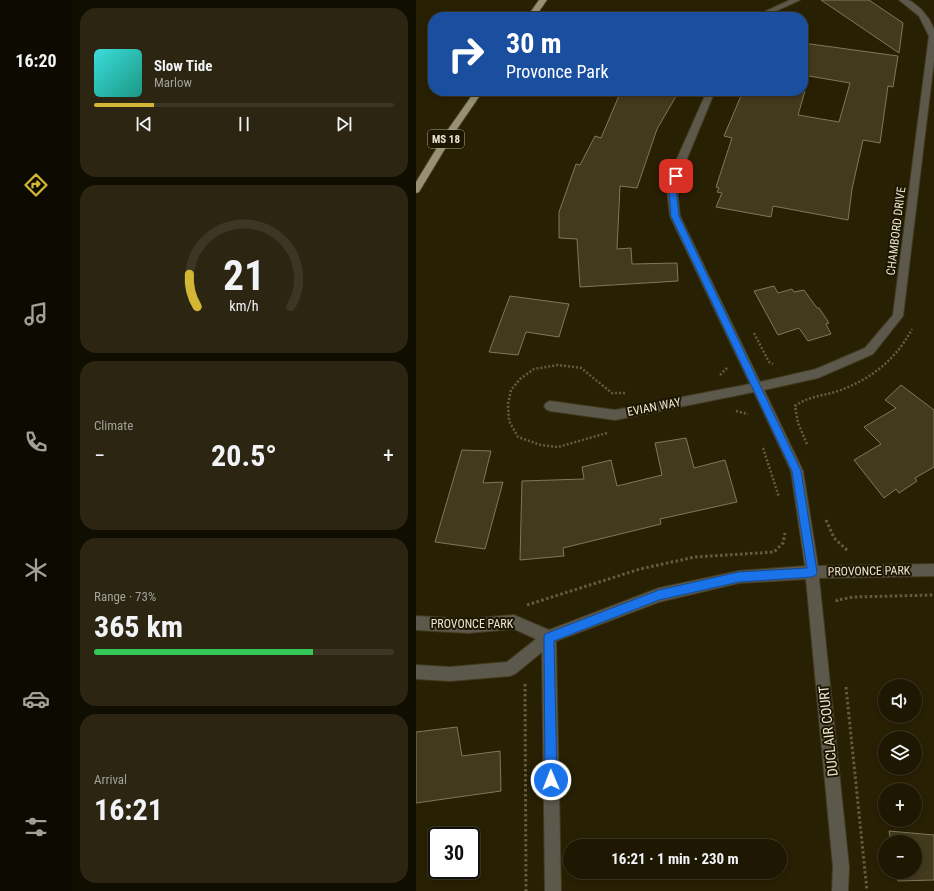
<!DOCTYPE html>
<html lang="en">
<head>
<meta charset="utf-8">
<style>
  :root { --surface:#1e1802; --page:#2b2511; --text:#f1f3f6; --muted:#a1a099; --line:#3c3724; --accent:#d4b635 }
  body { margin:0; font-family:"Roboto Condensed",sans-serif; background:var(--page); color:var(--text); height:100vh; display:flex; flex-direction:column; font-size:15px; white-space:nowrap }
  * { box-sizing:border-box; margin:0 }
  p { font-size:13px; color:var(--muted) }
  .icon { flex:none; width:22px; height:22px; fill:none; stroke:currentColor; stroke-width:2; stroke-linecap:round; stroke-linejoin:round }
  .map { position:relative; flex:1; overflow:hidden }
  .details { display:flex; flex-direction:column; gap:8px; padding:8px; background:#100d01; width:344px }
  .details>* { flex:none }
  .hud { position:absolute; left:12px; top:12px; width:380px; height:84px; border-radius:16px; box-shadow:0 2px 6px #0003,0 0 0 1px var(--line); background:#1a4fa0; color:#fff; overflow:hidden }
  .tools { position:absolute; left:462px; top:679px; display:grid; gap:8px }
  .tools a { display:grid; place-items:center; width:44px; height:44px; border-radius:50%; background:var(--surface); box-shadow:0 2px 6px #0003,0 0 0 1px var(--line); font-size:20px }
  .speed { position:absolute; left:12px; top:827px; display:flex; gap:8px; font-size:20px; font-weight:700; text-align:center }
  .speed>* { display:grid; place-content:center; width:52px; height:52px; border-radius:50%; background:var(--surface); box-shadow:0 2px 6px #0003,0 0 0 1px var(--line); line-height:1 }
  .speed .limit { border:2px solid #111; border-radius:6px; background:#fff; color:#111 }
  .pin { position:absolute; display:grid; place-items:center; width:34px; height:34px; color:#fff; margin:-17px; border-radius:8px; box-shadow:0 2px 6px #0006 }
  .me { position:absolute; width:44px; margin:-22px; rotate:359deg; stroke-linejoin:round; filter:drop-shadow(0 0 3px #0008) }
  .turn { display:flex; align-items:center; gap:14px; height:84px; padding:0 12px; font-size:18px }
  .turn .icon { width:52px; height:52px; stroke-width:2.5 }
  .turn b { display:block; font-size:28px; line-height:34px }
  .big { font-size:30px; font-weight:700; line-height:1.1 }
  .details .tile { flex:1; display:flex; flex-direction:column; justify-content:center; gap:6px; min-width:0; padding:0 14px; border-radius:16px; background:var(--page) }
  .details .dial { align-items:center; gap:0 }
  .dial svg { height:104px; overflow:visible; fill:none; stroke:var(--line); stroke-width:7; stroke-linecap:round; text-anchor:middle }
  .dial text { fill:var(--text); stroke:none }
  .song { display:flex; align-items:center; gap:12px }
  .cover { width:48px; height:48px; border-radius:6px; background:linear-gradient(135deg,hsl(180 70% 55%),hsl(170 70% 35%)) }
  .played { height:4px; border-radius:2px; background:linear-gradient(90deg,var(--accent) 20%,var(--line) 20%) }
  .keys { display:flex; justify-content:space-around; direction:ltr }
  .heat { display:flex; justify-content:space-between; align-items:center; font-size:22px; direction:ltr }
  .charge { height:6px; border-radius:3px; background:linear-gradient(90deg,#34c759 73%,var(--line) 0) }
  .trip { position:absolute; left:147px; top:839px; width:224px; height:40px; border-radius:20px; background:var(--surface); box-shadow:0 2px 6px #0003,0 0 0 1px var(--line); font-weight:700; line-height:40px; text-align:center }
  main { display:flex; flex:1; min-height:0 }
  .menu { display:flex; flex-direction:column; width:72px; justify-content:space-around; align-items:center; background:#0c0a01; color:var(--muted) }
  .menu .icon { width:28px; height:28px }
  .menu .active { color:var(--accent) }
  .menu b { font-size:18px; color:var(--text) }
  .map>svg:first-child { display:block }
  .building { fill:#423a1d; stroke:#7f7757 }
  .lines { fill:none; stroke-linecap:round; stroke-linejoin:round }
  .street-casing { stroke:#433c20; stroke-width:2 }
  .primary-casing { stroke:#433c20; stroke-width:2 }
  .path-far1 { stroke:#635c43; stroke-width:2.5; stroke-dasharray:2 2; stroke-linecap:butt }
  .path { stroke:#635c43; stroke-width:3; stroke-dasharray:2.5 2.5; stroke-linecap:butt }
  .street { fill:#5c584b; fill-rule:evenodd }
  .primary { fill:#979074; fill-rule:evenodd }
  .route { fill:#1a73e8; stroke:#114b97 }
  .labels { text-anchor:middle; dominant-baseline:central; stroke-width:4; stroke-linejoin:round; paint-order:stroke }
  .shield { fill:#1e1700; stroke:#ada794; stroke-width:1 }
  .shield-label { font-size:11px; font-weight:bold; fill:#eae5d4 }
  .street-label { font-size:12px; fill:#eae5d4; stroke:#1e1700 }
  .near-street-label { font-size:14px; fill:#eae5d4; stroke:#1e1700 }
</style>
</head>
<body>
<main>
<nav class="menu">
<b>16:20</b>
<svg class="icon active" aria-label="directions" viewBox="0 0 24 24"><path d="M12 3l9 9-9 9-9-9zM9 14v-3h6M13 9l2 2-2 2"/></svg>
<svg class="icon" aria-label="music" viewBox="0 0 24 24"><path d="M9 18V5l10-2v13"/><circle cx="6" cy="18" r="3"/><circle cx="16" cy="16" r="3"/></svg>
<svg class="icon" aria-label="phone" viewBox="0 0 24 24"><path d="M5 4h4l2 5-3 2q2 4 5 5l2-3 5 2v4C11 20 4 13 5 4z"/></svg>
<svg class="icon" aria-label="climate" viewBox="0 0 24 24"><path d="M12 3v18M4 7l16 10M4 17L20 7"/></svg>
<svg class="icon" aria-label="car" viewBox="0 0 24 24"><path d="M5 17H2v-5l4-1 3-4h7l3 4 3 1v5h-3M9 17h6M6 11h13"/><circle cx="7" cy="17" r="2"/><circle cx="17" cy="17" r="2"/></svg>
<svg class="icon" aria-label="filters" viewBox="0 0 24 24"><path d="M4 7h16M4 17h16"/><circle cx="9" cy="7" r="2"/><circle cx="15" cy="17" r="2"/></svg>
</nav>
<section class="details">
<div class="tile">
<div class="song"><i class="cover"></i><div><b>Slow Tide</b><p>Marlow</p></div></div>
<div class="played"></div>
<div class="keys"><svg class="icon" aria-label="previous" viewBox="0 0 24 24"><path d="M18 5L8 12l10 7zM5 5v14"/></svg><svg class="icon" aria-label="pause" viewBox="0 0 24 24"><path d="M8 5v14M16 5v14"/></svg><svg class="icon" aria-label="next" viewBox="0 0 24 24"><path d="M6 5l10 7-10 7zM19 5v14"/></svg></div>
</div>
<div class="tile dial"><svg viewBox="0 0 100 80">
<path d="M14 69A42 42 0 1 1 86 69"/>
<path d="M14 69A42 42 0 0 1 8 44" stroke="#d4b635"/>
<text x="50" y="56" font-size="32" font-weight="700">21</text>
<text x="50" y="72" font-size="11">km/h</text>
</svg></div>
<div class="tile"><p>Climate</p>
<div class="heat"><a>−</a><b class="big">20.5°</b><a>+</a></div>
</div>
<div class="tile"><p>Range · 73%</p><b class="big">365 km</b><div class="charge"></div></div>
<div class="tile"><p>Arrival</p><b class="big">16:21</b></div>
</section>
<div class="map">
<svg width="518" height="891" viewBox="0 0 518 891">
  <rect width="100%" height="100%" fill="#282003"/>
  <g class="building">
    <polygon points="405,0 453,0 487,23 483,53"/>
    <polygon points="387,43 482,56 477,87 472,86 464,143 447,140 436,189 432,220 357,206 355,217 300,207 306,193 301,192 303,188 300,187 316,138 308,136 327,91 389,91 382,115 423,122 434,83 387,75"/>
    <polygon points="205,91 263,91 241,129 221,188 204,186 201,249 215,248 216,264 261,263 262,281 164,287 161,239 143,238 143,212 160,164 164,165 179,136 185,138"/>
    <polygon points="358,286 362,293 376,289 378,292 388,290 401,308 403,308 413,323 410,324 415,334 392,341 383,328 362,335 338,291"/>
    <polygon points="94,296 153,304 143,337 110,332 102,355 73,352"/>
    <polygon points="485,385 518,410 518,467 499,478 501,481 483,493 480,489 468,498 438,460 465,444 448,427 480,408 469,400"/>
    <polygon points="270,438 278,468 309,460 321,502 244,519 245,524 147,548 148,556 104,560 106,481 168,479 166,467 195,460 201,486 246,475 239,443"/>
    <polygon points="46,450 75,451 67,483 87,482 69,549 19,542"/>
    <polygon points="41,727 46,756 84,751 85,791 0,803 0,732"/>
    <polygon points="473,831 518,835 518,880 482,881 480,872 499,872 499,842 475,842"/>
  </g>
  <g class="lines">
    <g class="street-casing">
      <g id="street">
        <polygon points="374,0 384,0 347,17 337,17"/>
        <polygon points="483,0 492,0 496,2 505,9 513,19 518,29 518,60 487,316 457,354 402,378 348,390 387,471 402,566 518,564 518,576 403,578 433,867 432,891 416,891 417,867 390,579 323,583 243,602 140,641 145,891 129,891 126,652 99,674 94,676 34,681 0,679 0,665 34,667 91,662 120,639 98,629 52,633 0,630 0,616 52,619 98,615 133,630 243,588 323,571 389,566 375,471 338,392 199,420 134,411 130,409 128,406 130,403 134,401 199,410 334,384 254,216 251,190 260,161 291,91 299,91 270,161 261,190 264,216 344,382 400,369 449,348 477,315 513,36 503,16"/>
      </g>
    </g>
    <g class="primary-casing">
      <g id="primary">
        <polygon points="123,0 131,0 119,17 111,17"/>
        <polygon points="59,91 67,91 41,129 3,192 0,193 0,182 33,128"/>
      </g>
    </g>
    <g class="path-far1">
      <polyline points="338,333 353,362 357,364"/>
      <polyline points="304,375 311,368"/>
      <polyline points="320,411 332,414"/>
      <polyline points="191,433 142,447 125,445 102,437 93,421 92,404 95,390 104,379 118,369 142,365 165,368 196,393 209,393"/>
      <path d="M391,444L382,423L379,406C391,397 405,396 419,392C453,381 480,360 496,329"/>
      <polyline points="347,448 363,497"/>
    </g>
    <g class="path">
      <polyline points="410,520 418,538 432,551"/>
      <polyline points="421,602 421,600 438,597 518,595"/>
      <polyline points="111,605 224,569 279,557 358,552 367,543 369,533"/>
      <polyline points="109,684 110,891"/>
      <polyline points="430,687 451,891"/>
    </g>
    <use href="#street" class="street"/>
    <use href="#primary" class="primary"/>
  </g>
  <polygon class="route" points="260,173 264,176 260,190 263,216 385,471 401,572 400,575 396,577 323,582 243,600 138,641 141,780 139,784 135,786 131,784 129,780 128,637 129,634 243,590 323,572 391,568 376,471 255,216 253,190 257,176"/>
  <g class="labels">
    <rect class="shield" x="12" y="130" width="36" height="18" rx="3"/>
    <g class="shield-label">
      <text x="30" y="139">MS 18</text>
    </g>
    <g class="street-label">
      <text transform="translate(480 231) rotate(-83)">CHAMBORD DRIVE</text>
      <text transform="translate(238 407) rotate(-11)">EVIAN WAY</text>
      <text transform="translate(453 571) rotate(-1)">PROVONCE PARK</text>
      <text x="56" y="624">PROVONCE PARK</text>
    </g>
    <g class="near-street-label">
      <text transform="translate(412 731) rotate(-96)">DUCLAIR COURT</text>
    </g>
  </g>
</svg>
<div class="tools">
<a><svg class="icon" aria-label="sound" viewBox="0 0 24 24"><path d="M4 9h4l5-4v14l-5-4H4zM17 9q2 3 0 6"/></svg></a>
<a><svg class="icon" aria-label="layers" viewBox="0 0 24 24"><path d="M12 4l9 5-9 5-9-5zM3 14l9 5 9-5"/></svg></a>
<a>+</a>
<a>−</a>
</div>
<div class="speed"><div class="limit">30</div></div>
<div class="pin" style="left:260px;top:176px;background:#d93025"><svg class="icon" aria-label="arrive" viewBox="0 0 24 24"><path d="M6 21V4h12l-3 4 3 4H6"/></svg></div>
<svg class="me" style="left:135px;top:780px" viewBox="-20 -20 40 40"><circle r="17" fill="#1a73e8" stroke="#fff" stroke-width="3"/><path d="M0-11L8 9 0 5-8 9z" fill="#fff"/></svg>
<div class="trip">16:21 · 1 min · 230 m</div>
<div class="hud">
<div class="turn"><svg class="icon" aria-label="right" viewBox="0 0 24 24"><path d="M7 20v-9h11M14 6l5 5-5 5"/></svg><div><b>30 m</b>Provonce Park</div></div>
</div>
</div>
</main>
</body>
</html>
